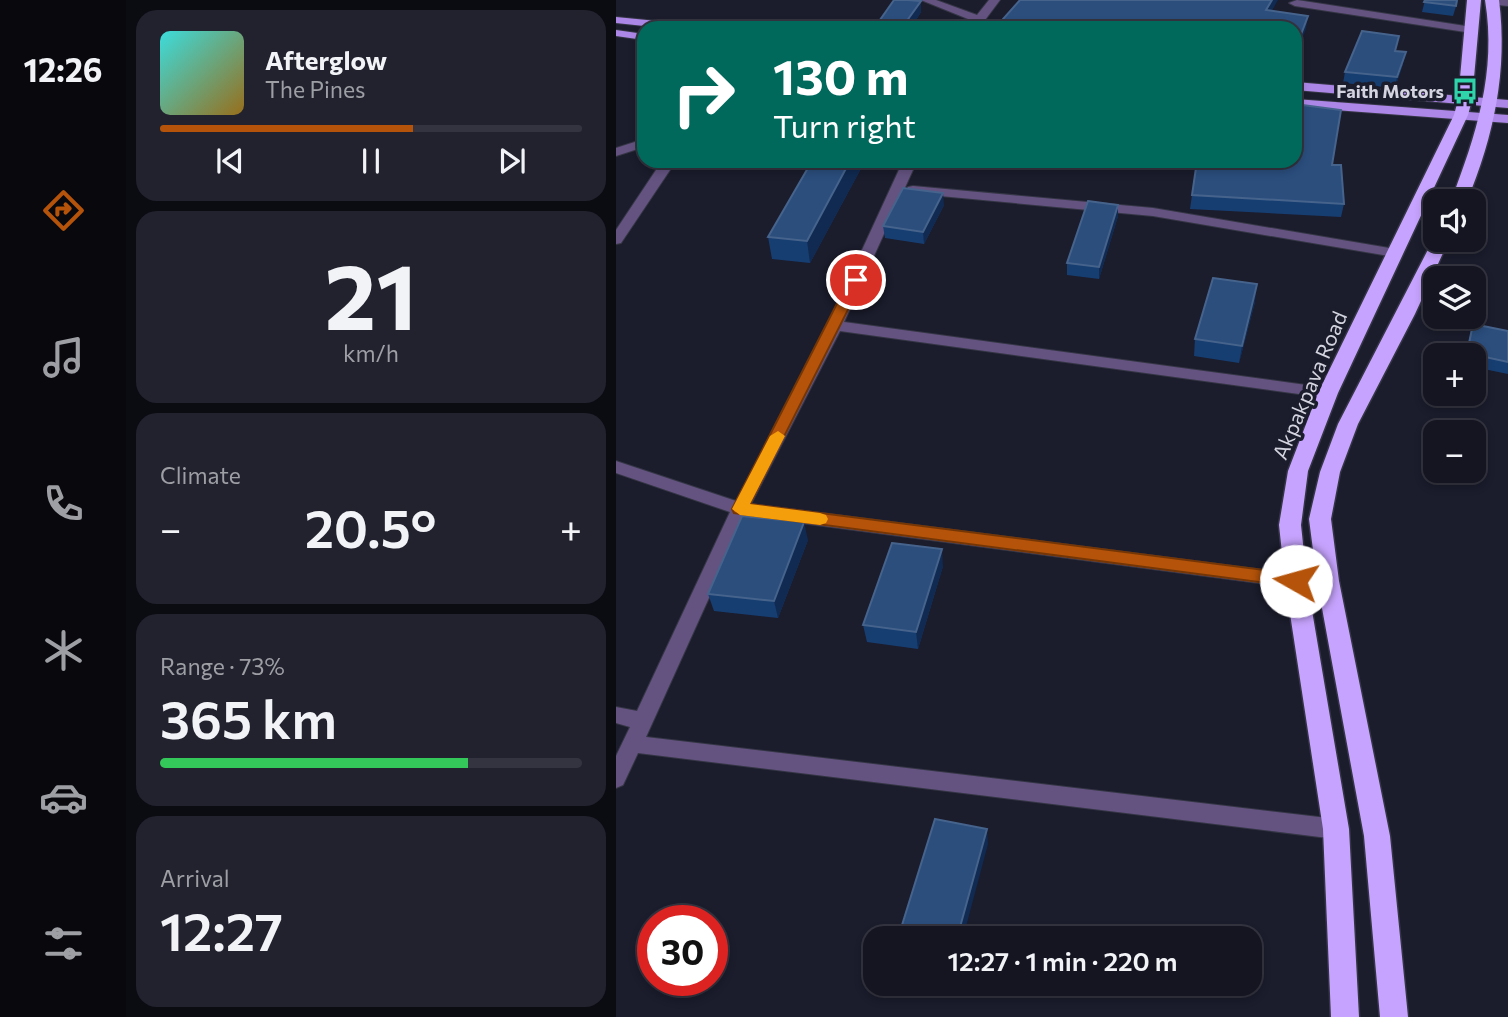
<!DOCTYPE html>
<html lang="en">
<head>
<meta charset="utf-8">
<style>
  :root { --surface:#141521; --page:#21222e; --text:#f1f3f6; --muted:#9d9fa5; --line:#33343f; --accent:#b45309 }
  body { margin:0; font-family:Commissioner,sans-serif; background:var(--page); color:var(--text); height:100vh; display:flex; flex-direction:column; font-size:26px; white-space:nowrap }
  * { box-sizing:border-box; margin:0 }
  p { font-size:23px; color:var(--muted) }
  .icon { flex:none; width:38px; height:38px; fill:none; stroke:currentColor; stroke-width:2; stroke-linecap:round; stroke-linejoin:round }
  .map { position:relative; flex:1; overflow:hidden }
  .sheet { display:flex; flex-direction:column; gap:10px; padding:10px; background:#0b0c12; width:490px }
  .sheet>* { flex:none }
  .hud { position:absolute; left:21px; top:21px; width:665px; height:147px; border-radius:21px; box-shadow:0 4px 10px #0003,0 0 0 2px var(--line); background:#00695c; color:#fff; overflow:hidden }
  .fabs { position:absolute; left:807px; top:189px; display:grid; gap:14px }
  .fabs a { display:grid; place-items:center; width:63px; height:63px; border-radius:14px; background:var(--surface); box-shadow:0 4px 10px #0003,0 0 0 2px var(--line); font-size:35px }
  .speed { position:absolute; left:21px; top:905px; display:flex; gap:14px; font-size:35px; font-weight:700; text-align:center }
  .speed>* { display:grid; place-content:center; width:91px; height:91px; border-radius:50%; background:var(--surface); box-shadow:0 4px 10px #0003,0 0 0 2px var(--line); line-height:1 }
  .speed .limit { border:10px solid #d22; background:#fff; color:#111 }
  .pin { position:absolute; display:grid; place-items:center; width:60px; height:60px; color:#fff; margin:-30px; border:4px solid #fff; border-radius:50%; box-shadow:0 2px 7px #0007 }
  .me { position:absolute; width:77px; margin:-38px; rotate:277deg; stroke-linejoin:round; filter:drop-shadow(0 0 5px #0008) }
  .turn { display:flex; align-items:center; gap:24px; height:147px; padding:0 21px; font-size:32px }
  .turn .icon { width:91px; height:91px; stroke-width:2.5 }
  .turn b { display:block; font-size:49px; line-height:60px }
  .big { font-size:52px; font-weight:600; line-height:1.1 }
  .sheet .card { flex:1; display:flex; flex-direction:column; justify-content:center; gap:10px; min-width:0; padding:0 24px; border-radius:21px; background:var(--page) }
  .sheet .dial { align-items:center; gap:0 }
  .dial b { font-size:91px; line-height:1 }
  .song { display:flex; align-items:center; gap:21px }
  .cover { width:84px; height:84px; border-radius:10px; background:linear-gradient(135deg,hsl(180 70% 55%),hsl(40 70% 35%)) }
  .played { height:7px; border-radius:4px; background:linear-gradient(90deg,var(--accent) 60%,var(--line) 60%) }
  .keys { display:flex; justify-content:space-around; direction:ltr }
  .heat { display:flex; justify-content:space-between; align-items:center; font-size:38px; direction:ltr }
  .charge { height:10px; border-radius:5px; background:linear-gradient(90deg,#34c759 73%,var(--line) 0) }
  .trip { position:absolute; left:247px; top:926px; width:399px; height:70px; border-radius:21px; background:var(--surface); box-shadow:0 4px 10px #0003,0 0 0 2px var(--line); font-weight:600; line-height:70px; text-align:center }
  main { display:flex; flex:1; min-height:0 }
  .dock { display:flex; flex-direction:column; width:126px; justify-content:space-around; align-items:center; background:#08080d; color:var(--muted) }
  .dock .icon { width:49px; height:49px }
  .dock .active { color:var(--accent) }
  .dock b { font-size:32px; color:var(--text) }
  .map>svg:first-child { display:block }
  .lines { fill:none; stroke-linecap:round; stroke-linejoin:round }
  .minor-casing { stroke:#353645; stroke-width:2 }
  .major-casing { stroke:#353645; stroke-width:2 }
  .highway-casing { stroke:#353645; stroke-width:3 }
  .minor { fill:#645381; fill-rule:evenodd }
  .major { fill:#ad87e7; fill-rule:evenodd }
  .highway { fill:#c6a3fe; fill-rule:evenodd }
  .wall { fill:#173e71 }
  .shaded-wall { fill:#102a51 }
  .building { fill:#2b4e7d; stroke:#46638c; stroke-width:2 }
  .route { fill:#b45309; stroke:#753606; stroke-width:2 }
  .slow { fill:#f59e0b }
  .labels { text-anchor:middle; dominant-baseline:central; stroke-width:7; stroke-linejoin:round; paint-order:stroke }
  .far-poi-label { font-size:18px; font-weight:bold; fill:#d3d4df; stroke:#1b1c2c; text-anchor:end }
  .street-label { font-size:21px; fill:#d3d4df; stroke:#1b1c2c }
</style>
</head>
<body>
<main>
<nav class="dock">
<b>12:26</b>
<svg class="icon active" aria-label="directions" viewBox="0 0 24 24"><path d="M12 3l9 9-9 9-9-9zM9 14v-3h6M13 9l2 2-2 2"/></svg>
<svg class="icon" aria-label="music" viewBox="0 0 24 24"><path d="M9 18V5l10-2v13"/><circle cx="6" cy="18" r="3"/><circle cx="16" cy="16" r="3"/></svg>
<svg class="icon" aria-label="phone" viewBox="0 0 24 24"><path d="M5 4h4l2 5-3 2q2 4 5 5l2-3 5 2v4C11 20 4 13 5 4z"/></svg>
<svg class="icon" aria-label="climate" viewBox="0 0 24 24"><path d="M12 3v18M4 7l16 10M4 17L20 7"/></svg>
<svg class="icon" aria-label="car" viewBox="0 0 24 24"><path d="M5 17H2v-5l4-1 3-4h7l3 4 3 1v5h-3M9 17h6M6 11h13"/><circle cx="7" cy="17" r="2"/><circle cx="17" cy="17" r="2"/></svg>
<svg class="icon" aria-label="filters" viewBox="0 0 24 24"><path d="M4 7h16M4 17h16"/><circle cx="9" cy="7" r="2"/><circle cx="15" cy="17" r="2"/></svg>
</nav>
<section class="sheet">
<div class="card">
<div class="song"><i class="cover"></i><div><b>Afterglow</b><p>The Pines</p></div></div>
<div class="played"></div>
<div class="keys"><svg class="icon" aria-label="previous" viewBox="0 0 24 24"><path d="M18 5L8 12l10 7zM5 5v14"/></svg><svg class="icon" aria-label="pause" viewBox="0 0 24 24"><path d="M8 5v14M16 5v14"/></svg><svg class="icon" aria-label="next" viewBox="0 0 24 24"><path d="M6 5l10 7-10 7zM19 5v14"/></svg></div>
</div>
<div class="card dial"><b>21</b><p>km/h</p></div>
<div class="card"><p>Climate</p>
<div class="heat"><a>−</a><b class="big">20.5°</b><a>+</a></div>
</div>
<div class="card"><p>Range · 73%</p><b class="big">365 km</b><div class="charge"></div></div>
<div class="card"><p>Arrival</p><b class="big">12:27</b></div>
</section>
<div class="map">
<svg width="892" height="1017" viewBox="0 0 892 1017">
  <rect width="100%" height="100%" fill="#1b1c2c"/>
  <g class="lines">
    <g class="minor-casing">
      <g id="minor">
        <polygon points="305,0 320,0 361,15 373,0 384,0 363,28 351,28 357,21"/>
        <polygon points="681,0 856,27 862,30 856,33 679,6 673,3"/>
        <polygon points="872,0 892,0 892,6 872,4"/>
        <polygon points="28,139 28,147 0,156 0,148"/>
        <polygon points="46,161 60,161 5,243 0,244 0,230"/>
        <polygon points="287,161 301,161 228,322 712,388 720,393 712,398 224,331 135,504 680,574 687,576 689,581 687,586 680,588 130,516 30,737 720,819 728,822 731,829 728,836 720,839 22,753 7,785 0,788 0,756 14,727 0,723 0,707 21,711 114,512 0,473 0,461 120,501 211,326"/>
        <polygon points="297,186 537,208 779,249 786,253 779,257 537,216 292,193 292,187"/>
      </g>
    </g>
    <g class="major-casing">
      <g id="major">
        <polygon points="0,17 82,25 88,28 47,28 0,23"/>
        <polygon points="0,30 28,34 28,40 0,36"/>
        <polygon points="679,82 892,100 892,108 679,90"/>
        <polygon points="679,99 892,115 892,123 679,107"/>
      </g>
    </g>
    <g class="highway-casing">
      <g id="highway">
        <polygon points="851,0 865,0 856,100 852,115 722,393 692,471 685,525 691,581 733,829 743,1017 715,1017 707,829 669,581 663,525 672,471 702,393 838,115 842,100"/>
        <path d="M869,0H883C892,70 878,136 851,201H835C860,135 881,72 869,0Z"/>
        <polygon points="819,236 819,240 833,240 799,314 742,424 724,472 715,519 723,581 774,836 792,1017 764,1017 748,836 701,581 693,519 704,472 722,424"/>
      </g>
    </g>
    <use href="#minor" class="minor"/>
    <use href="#major" class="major"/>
    <use href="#highway" class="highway"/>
  </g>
  <g class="wall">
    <polygon points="809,0 842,0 837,16 806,12"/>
    <polygon points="305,12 295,28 265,28 264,20"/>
    <polygon points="780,51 787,64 779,88 727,83 729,72"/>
    <polygon points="196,161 249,161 194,263 156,259 152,237"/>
    <polygon points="716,165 728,204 725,217 574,209 576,195"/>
    <polygon points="328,205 308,244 269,238 267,226"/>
    <polygon points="502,205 502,216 483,279 451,275 451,263"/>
    <polygon points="639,302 623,363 578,356 579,339"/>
    <polygon points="857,324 892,331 892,374 858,367 858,355 849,355"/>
    <polygon points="192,540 162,618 98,611 92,594"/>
    <polygon points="327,566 302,649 251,642 247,625"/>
  </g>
  <g class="shaded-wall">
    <polygon points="656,0 662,0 649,23 650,10"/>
    <polygon points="305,1 305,12 295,28 290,28 290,22"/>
    <polygon points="692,16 690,29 679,57 681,45"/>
    <polygon points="790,52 787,64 779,88 781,77"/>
    <polygon points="234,161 249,161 194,263 191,241"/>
    <polygon points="327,193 328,205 308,244 307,232"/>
    <polygon points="502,205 502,216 483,279 483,267"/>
    <polygon points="641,284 639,302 623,363 626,346"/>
    <polygon points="188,522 192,540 162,618 158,601"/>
    <polygon points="326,549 327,566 302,649 300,632"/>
    <polygon points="371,829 372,844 347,938 341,938"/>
  </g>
  <g class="building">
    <polygon points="278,0 292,0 305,1 290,22 264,20"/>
    <polygon points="404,0 656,0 650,10 692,16 681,45 679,45 679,28 379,28"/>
    <polygon points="809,0 841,0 840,6 808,2"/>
    <polygon points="746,31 783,36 779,51 790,52 781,77 729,72"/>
    <polygon points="679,104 725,110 716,165 725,165 728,204 576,195 581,161 679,161"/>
    <polygon points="196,161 234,161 191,241 152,237"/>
    <polygon points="287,188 327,193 307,232 267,226"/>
    <polygon points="472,201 502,205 483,267 451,263"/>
    <polygon points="597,278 641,284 626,346 579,339"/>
    <polygon points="857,324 892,331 892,362 851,353"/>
    <polygon points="126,516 188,522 158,601 92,594"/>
    <polygon points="276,543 326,549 300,632 247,625"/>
    <polygon points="319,819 371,829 341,938 282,938"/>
  </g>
  <polygon class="route" points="240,276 247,280 134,504 680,574 686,576 688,581 686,585 680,587 118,513 116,509 233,280"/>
  <polygon class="slow" points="162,431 169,436 134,504 204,513 210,515 212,519 210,523 204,525 124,515 116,509 154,436"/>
  <defs>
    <g id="bus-bare" transform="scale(2.1)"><path d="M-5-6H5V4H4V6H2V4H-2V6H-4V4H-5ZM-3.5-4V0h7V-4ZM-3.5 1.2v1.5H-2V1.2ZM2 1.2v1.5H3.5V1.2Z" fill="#2fd4aa" stroke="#1b1c2c" stroke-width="2.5" paint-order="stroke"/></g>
  </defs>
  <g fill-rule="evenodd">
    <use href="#bus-bare" x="849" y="91"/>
  </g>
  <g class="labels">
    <g class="far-poi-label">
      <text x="828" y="91">Faith Motors</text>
    </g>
    <g class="street-label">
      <text transform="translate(693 385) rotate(-67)">Akpakpava Road</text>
    </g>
  </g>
</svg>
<div class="fabs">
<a><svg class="icon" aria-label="sound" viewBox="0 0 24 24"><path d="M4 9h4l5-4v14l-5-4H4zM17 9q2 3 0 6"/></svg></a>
<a><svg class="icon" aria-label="layers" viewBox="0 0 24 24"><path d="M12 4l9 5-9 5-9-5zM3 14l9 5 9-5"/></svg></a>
<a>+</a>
<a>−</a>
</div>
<div class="speed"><div class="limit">30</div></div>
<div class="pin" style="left:240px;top:280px;background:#d93025"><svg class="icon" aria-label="arrive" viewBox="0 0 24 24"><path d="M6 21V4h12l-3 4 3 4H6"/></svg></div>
<svg class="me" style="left:680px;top:581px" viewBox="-20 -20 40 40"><circle r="19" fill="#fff"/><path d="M0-13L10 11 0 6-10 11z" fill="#b45309"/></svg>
<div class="trip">12:27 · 1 min · 220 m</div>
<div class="hud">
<div class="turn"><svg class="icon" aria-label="right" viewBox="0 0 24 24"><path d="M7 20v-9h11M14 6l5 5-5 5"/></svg><div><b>130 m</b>Turn right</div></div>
</div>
</div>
</main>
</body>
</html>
